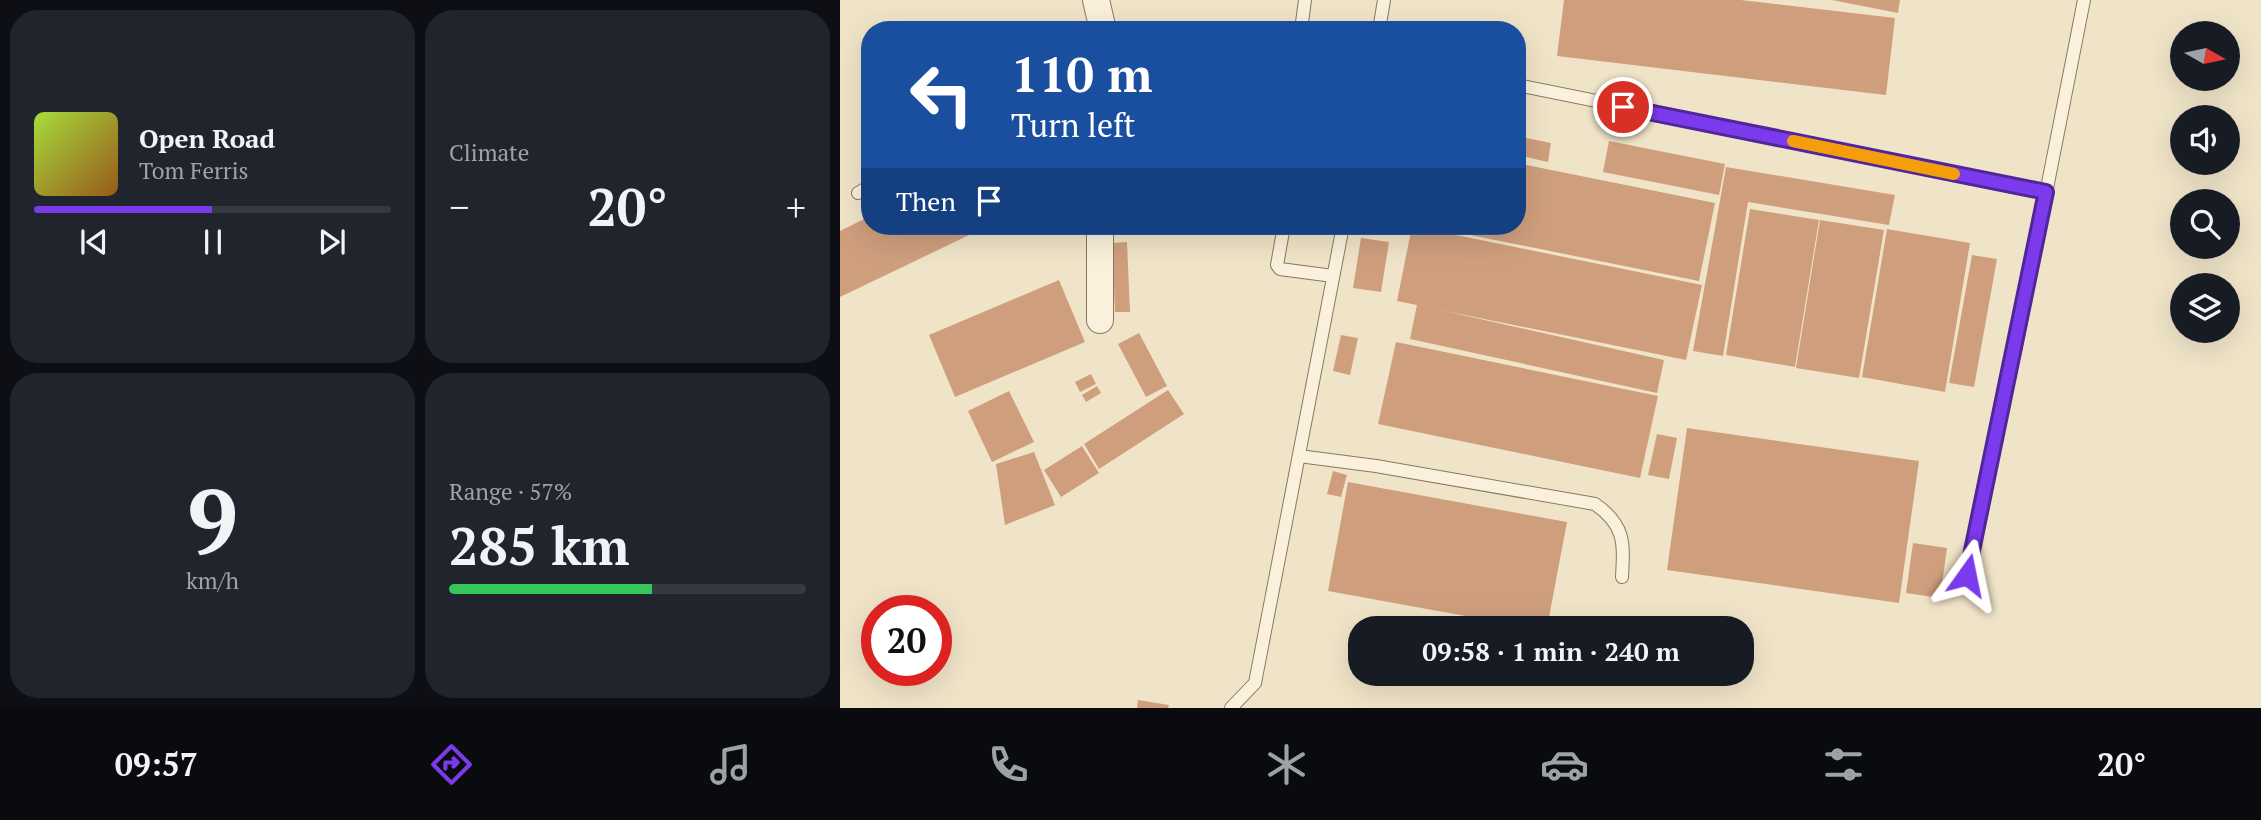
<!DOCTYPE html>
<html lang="en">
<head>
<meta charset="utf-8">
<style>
  :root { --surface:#171b24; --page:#20242c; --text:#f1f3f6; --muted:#9ea1a6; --line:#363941; --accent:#7c3aed }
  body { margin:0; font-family:"PT Serif",serif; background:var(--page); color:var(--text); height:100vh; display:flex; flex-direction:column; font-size:26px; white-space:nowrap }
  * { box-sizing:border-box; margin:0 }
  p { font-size:23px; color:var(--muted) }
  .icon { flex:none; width:38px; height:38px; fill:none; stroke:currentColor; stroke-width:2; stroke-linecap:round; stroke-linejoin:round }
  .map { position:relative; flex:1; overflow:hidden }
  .drawer { display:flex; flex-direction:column; gap:10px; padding:10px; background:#0d0f14; width:840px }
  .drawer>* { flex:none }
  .banner { position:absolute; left:21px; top:21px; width:665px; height:214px; border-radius:28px; box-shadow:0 7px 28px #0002; background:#1a4fa0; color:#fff; overflow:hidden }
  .needle { width:46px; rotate:99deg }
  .fabs { position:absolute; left:1330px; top:21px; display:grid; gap:14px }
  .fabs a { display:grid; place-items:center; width:70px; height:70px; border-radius:50%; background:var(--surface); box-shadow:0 7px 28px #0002; font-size:35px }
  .speed { position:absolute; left:21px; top:595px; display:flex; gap:14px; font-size:35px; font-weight:700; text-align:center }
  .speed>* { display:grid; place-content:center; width:91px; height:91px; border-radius:50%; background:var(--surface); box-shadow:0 7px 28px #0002; line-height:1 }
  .speed .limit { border:10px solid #d22; background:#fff; color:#111 }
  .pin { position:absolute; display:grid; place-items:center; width:60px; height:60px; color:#fff; margin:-30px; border:4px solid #fff; border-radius:50%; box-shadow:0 2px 7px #0007 }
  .me { position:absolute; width:77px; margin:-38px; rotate:12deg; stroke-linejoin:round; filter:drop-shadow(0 0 5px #0008) }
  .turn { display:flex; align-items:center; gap:24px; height:147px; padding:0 35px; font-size:32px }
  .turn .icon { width:91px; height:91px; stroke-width:2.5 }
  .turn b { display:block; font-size:49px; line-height:60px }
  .then { display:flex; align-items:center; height:66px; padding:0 35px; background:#0003; gap:14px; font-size:26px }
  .big { font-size:52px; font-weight:800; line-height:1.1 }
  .drawer .tile { flex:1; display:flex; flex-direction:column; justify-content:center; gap:10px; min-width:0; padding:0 24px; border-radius:28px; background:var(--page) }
  .drawer .dial { align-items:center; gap:0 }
  .dial b { font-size:91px; line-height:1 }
  .song { display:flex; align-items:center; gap:21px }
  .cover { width:84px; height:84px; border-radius:10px; background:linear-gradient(135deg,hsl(80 70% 55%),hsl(30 70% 35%)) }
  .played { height:7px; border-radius:4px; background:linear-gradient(90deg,var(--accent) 50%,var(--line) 50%) }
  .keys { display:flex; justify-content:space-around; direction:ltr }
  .heat { display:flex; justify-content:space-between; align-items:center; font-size:38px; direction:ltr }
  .charge { height:10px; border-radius:5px; background:linear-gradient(90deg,#34c759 57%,var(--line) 0) }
  .drawer .tiles { flex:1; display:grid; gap:10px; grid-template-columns:repeat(2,1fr) }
  .trip { position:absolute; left:508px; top:616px; width:406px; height:70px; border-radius:28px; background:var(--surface); box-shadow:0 7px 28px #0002; font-weight:800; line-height:70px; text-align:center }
  .tab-bar { display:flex; height:112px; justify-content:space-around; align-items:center; background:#090b0e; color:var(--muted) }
  .tab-bar .icon { width:49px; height:49px }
  .tab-bar .active { color:var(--accent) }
  .tab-bar b { font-size:32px; color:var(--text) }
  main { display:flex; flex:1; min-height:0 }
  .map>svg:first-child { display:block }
  .building { fill:#cf9f7d }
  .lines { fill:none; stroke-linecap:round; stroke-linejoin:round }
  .lane-casing { stroke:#8d765c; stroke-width:14 }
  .street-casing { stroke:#8d765c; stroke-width:28 }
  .lane { stroke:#faf1dc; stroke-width:12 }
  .street { stroke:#faf1dc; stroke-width:26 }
  .route-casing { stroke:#51269a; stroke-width:18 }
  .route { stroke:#7c3aed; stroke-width:12 }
  .slow { stroke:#f59e0b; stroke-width:12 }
</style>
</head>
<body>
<main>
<section class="drawer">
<div class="tiles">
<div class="tile">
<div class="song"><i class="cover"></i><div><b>Open Road</b><p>Tom Ferris</p></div></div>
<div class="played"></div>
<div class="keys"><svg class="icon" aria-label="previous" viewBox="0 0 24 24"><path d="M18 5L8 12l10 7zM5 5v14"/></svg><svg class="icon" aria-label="pause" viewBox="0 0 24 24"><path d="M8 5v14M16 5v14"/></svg><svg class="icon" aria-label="next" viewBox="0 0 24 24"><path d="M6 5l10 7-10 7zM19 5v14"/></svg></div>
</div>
<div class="tile"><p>Climate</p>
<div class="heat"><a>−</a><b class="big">20°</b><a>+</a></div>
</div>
<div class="tile dial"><b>9</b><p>km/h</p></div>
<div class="tile"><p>Range · 57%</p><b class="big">285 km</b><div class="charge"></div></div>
</div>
</section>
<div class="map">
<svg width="1421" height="708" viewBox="0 0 1421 708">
  <rect width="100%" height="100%" fill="#f0e4c8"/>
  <g class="building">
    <polygon points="724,0 901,0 1055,18 1046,95 717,56"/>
    <polygon points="992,0 1060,0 1058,13"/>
    <polygon points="677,136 711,143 708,162 677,155"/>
    <polygon points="769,141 885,164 879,195 763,172"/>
    <polygon points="677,163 875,203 859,281 590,227 677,226"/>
    <polygon points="886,167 1055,195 1049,225 908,202 883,356 853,351"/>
    <polygon points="910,209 979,220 955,367 886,355"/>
    <polygon points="30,216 30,226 148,226 0,297 0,231"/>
    <polygon points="980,220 1044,230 1019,378 956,368"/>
    <polygon points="572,226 862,285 846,360 600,310 824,360 817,393 570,339 577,305 557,301"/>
    <polygon points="1047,229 1130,243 1105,392 1022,377"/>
    <polygon points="521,238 549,242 541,292 513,288"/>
    <polygon points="287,242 290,312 275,312 272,243"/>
    <polygon points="1132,255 1157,259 1134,387 1109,383"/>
    <polygon points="219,280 245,342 115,397 89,335"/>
    <polygon points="299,333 327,386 306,397 278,344"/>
    <polygon points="501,335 518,338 510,375 493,371"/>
    <polygon points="556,342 818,396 800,478 538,424"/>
    <polygon points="251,374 256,384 240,392 235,382"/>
    <polygon points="257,386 261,393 246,402 242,395"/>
    <polygon points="328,390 344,414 259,469 244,444"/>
    <polygon points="169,391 194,442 152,462 128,411"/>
    <polygon points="847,428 1079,461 1059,603 827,570"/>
    <polygon points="817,434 837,438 829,479 808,475"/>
    <polygon points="242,446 259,473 221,497 204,470"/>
    <polygon points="194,452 215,505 165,525 156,464"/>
    <polygon points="493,471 507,475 501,497 487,494"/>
    <polygon points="508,482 727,522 707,628 692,628 488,591"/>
    <polygon points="1073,543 1107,548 1100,598 1066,593"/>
    <polygon points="298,700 329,705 328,708 297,708"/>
  </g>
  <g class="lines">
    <g class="lane-casing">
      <g id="lane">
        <polyline points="461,30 465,0"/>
        <polyline points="539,30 544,0"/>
        <polyline points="677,85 1206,192"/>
        <polyline points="18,193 30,186"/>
        <polyline points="444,226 437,265 440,269 493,276"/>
        <path d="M459,456L536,466L755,504C785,525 784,542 782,577"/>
        <polyline points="1127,575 1178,336 1244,0"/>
        <polyline points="391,708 415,683 503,226"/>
      </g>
    </g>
    <g class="street-casing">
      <g id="street">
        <polyline points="256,0 263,30"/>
        <polyline points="260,320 260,226"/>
      </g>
    </g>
    <use href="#lane" class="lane"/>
    <use href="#street" class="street"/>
  </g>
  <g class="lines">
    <g class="route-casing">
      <polyline id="route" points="783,107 1206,192 1127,575"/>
    </g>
    <use href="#route" class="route"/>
    <polyline class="slow" points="953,141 1114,174"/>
  </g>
</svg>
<div class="fabs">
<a><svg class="needle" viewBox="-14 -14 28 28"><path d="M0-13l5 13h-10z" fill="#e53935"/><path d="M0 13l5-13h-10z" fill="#9ea1a6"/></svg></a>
<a><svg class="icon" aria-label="sound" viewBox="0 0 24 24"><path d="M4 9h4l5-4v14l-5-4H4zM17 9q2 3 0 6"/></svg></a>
<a><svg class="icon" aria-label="search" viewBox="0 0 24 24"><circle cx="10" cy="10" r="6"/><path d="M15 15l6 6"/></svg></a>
<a><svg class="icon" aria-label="layers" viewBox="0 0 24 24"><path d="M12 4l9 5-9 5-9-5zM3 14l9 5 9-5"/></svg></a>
</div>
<div class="speed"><div class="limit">20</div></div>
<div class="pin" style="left:783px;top:107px;background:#d93025"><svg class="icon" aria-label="arrive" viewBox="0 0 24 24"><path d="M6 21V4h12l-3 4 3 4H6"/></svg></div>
<svg class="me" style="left:1127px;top:575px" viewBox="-20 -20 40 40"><path d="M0-17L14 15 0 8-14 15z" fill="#7c3aed" stroke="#fff" stroke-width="4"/></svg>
<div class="trip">09:58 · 1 min · 240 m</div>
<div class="banner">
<div class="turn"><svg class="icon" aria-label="left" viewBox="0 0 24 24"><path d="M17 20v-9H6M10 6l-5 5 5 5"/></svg><div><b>110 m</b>Turn left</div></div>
<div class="then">Then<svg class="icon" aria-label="arrive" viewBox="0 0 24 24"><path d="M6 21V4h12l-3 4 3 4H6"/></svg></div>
</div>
</div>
</main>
<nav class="tab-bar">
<b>09:57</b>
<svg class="icon active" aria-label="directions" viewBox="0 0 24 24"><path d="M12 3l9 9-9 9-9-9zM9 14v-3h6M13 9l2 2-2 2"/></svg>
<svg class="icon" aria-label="music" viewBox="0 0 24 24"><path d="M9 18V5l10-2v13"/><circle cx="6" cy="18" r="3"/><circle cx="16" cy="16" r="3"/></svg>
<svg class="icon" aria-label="phone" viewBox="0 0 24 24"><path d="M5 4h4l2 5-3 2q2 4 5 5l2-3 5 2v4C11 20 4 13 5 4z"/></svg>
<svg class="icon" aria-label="climate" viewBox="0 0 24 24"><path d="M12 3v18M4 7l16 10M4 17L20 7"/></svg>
<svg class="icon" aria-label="car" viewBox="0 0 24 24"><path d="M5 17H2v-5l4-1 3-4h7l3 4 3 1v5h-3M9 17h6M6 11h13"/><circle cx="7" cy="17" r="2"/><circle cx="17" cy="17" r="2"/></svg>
<svg class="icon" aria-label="filters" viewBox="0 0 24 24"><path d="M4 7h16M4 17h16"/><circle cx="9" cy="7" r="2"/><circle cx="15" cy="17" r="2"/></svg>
<b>20°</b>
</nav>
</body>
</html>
